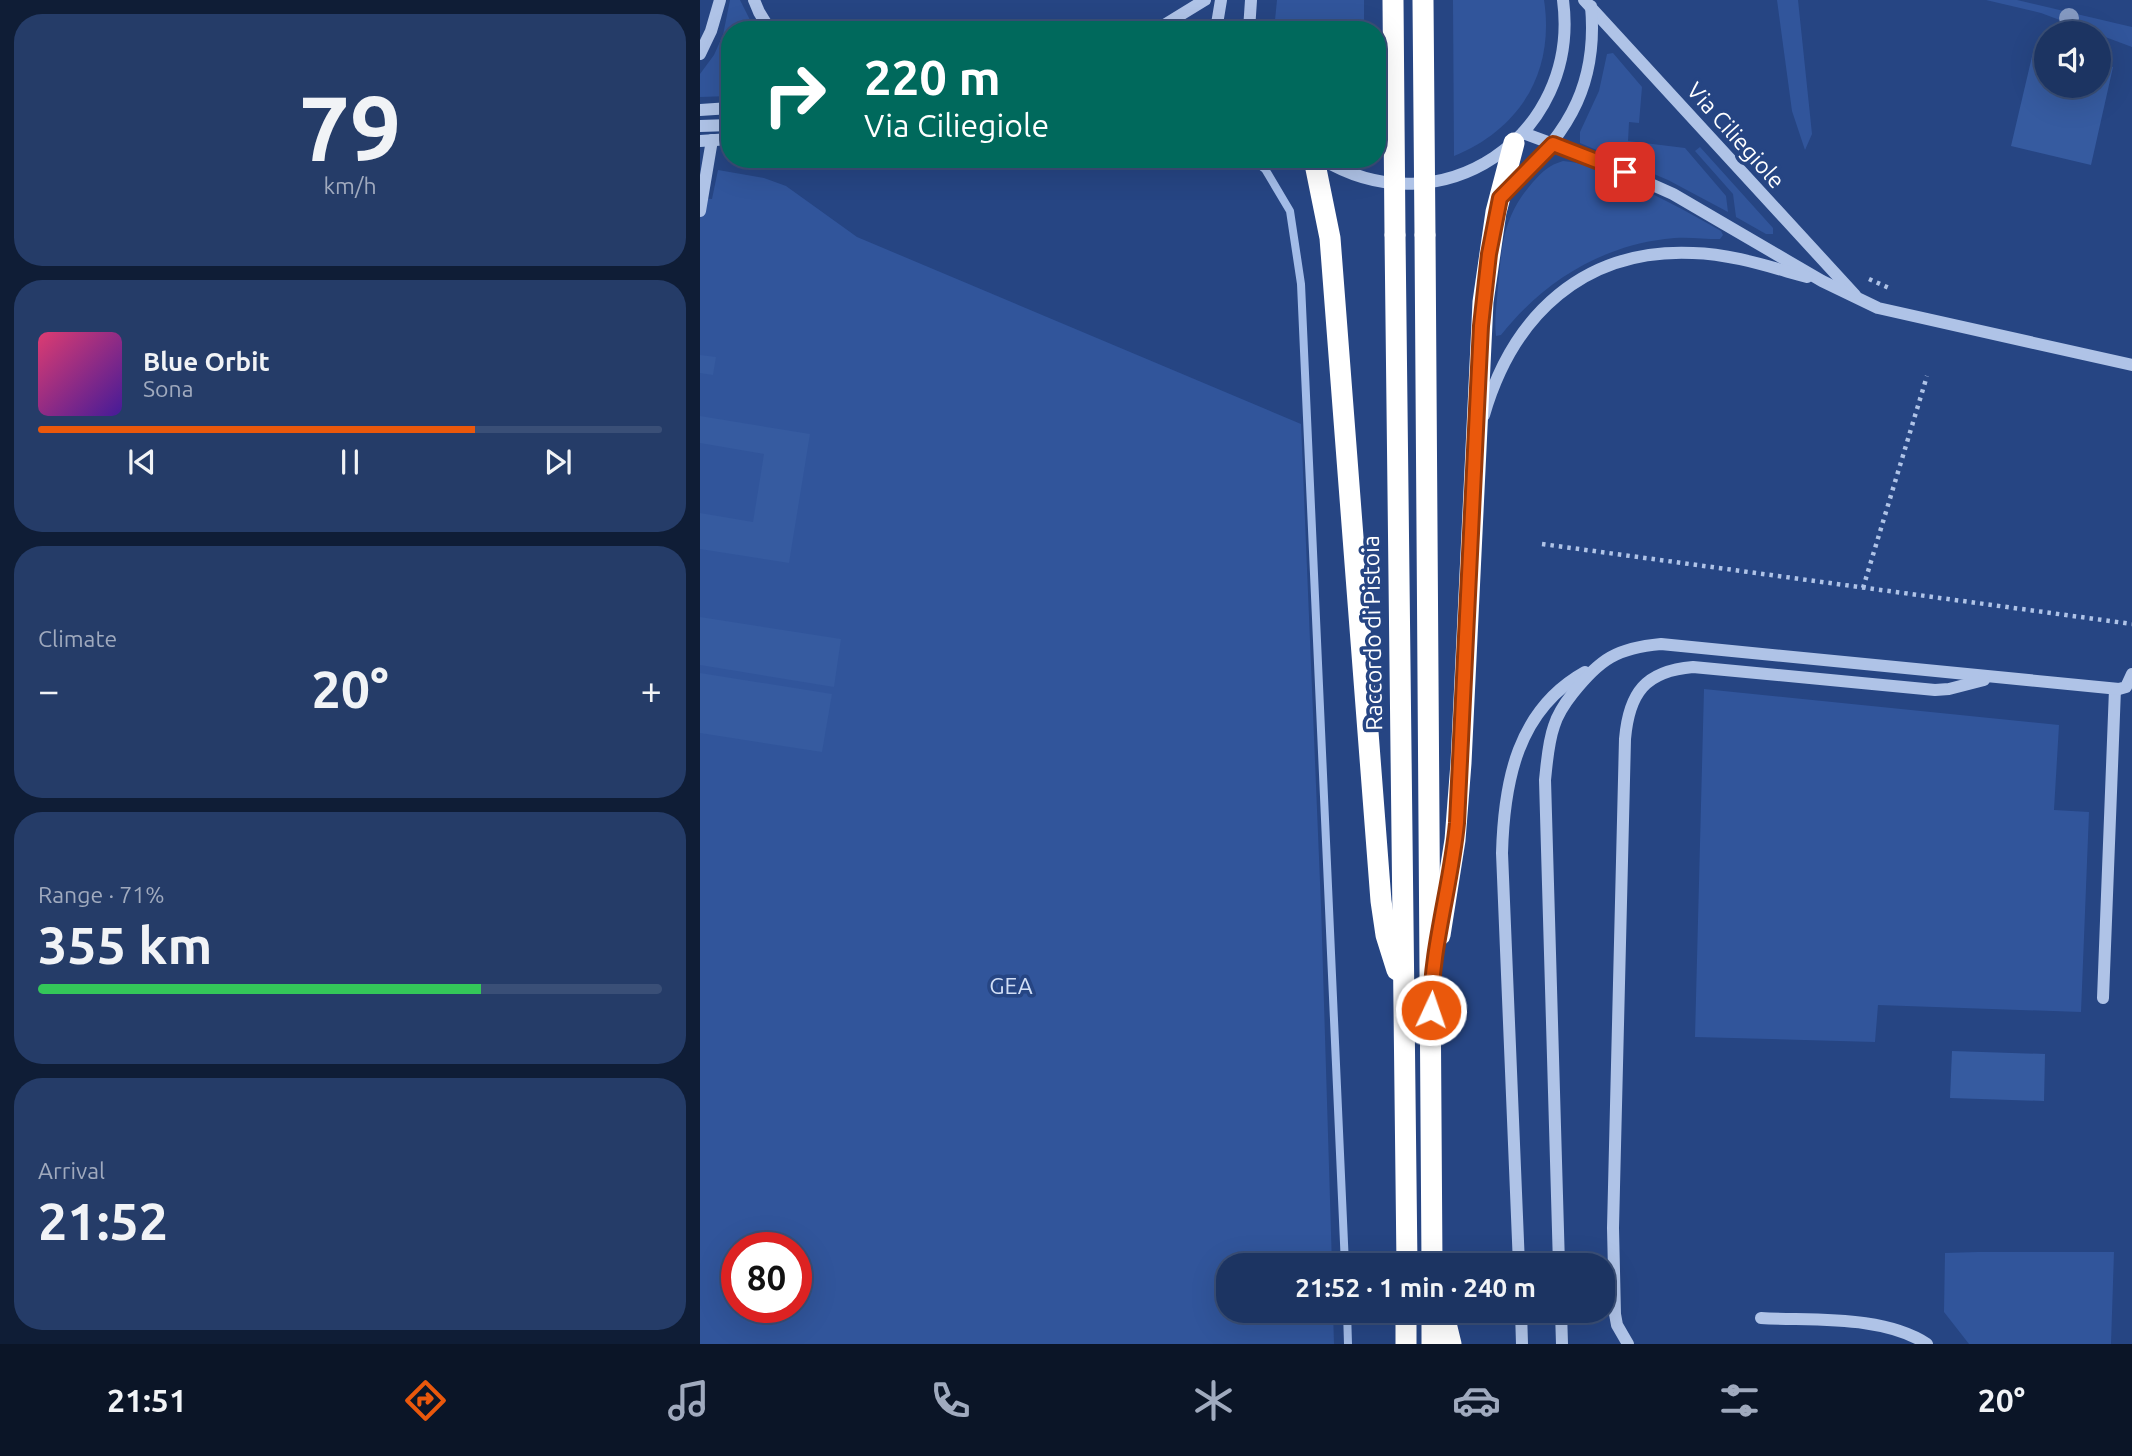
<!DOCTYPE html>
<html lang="en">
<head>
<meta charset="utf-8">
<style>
  :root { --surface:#1c3462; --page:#253c68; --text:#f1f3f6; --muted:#a0aabe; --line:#3a4f77; --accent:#ea580c }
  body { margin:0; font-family:Ubuntu,sans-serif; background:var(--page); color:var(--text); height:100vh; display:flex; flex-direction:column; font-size:26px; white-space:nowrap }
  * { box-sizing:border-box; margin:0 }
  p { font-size:23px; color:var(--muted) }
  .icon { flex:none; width:38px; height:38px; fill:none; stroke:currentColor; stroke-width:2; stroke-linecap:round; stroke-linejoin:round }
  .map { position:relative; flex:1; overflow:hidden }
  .sheet { display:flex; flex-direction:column; gap:14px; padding:14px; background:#0f1d36; width:700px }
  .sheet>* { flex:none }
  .banner { position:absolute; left:21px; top:21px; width:665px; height:147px; border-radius:28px; box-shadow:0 7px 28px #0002,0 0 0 2px var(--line); background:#00695c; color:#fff; overflow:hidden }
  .fabs { position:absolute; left:1334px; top:21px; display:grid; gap:14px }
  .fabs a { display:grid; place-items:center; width:77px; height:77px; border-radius:50%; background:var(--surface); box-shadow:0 7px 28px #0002,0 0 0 2px var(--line); font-size:35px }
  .speed { position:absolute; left:21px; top:1232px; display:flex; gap:14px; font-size:35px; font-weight:700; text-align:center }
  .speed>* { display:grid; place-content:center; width:91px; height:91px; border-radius:50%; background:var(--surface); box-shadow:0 7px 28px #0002,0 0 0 2px var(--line); line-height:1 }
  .speed .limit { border:10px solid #d22; background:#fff; color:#111 }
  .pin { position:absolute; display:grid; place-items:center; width:60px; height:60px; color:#fff; margin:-30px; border-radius:14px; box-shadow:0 4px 10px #0006 }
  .me { position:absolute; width:77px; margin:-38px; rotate:3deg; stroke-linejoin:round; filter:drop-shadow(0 0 5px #0008) }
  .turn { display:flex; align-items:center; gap:24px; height:147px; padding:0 28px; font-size:32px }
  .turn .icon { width:91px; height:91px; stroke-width:2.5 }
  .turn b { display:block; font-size:49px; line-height:60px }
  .big { font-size:52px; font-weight:700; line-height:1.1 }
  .sheet .widget { flex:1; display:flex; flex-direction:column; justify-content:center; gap:10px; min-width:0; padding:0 24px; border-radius:28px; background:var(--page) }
  .sheet .dial { align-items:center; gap:0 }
  .dial b { font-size:91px; line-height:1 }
  .song { display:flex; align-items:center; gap:21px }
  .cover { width:84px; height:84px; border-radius:10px; background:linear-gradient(135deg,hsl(340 70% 55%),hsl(260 70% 35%)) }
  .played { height:7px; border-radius:4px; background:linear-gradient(90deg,var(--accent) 70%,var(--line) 70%) }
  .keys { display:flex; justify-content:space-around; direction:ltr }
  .heat { display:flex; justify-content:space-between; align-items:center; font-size:38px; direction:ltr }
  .charge { height:10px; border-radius:5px; background:linear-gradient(90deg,#34c759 71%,var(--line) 0) }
  .trip { position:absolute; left:516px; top:1253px; width:399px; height:70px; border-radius:28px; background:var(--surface); box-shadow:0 7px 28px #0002,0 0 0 2px var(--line); font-weight:700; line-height:70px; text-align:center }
  .tabs { display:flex; height:112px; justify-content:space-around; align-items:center; background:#0b1527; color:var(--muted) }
  .tabs .icon { width:49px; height:49px }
  .tabs .on { color:var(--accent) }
  .tabs b { font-size:32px; color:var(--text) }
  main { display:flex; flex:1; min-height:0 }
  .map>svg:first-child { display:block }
  .green { fill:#31559b; fill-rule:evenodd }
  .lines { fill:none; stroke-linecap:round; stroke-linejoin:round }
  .stream { stroke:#a3bce8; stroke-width:8 }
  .building { fill:#365ba0 }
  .path { stroke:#afc3e7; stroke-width:4.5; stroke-dasharray:3.5 5; stroke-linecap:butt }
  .minor { stroke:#afc3e7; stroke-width:12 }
  .highway { stroke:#fff; stroke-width:21 }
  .highway-bridge { stroke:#fff; stroke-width:21 }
  .tree { fill:#859ac2 }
  .route-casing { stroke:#983908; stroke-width:18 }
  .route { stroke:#ea580c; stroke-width:12 }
  .labels { text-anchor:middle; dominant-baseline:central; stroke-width:7; stroke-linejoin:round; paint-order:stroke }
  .street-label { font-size:23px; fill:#fff; stroke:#264583 }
  .park-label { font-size:23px; fill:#d2dff6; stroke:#264583 }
</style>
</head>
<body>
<main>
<section class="sheet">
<div class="widget dial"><b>79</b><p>km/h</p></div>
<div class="widget">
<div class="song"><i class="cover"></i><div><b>Blue Orbit</b><p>Sona</p></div></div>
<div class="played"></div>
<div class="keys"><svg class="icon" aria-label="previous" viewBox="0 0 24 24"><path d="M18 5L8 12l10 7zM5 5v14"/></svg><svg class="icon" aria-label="pause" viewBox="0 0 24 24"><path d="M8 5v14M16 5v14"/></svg><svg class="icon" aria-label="next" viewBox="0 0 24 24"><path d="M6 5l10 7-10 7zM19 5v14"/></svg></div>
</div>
<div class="widget"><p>Climate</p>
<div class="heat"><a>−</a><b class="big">20°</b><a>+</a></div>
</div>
<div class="widget"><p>Range · 71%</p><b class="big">355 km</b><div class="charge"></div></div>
<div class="widget"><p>Arrival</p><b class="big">21:52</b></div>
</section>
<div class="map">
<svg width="1432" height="1344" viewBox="0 0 1432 1344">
  <rect width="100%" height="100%" fill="#264583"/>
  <g class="green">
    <polygon points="30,0 40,0 55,30 30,30 30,96 0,97 0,74 14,55 23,35"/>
    <polygon points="577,0 664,0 664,30 574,30"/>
    <path d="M753,0H844C855,72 820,129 754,156Z"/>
    <polygon points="1077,0 1098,0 1112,134 1105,150 1092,111"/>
    <polygon points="1286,0 1317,0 1432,27 1432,47 1341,13"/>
    <polygon points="913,53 942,87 939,123 929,122 928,141 985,148 1026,196 1028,212 968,180 880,143 880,132 899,91 907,54"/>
    <polygon points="1000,147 1073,228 1073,234 1066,234 1036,217 1033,194 995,151"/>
    <path d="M863,161C880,162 895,169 910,175C949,191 985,210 1021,231L1023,235L1020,239C1002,239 984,236 965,239C899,247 842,283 801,335L796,336C794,320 797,303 798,287C802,244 803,216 833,182C842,172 849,165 863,161Z"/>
    <path d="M18,170L64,178L86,186L157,237L601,424L621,906L632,1265H528V1311H633L634,1344H0V198L12,199ZM37,1248H96V1307H37Z"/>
    <polygon points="1004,689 1359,725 1354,810 1389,812 1381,1012 1178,1005 1175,1042 995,1037"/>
    <polygon points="1278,1252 1414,1252 1411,1344 1269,1344 1244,1312 1245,1253"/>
  </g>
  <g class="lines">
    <g class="stream">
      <polyline points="552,159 565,169 590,211 601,284 645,1265"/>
      <polyline points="647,1311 648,1344"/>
    </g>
  </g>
  <g class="building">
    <polygon points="1334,48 1346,51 1346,86 1398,86 1398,63 1413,67 1391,165 1311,146"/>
    <polygon points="0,355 16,357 13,375 0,373"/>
    <polygon points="0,416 110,434 89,563 0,549 0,513 53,522 64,454 0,443"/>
    <polygon points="0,617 141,639 134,687 0,665"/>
    <polygon points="0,673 132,694 122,752 0,733"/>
    <polygon points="1252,1051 1345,1054 1344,1101 1250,1098"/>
  </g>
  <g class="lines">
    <g class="path">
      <polyline points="1169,279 1189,288"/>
      <polyline points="842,544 1432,624"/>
      <polyline points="1163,588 1227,376"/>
    </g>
    <g class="minor">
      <polyline points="54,0 59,12 70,30"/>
      <polyline points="884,0 1155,295"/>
      <polyline points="456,30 505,0"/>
      <polyline points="516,30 521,0"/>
      <polyline points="549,30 551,0"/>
      <polyline points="0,54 11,31 20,0"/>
      <polyline points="0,110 30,108"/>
      <polyline points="0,126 30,125"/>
      <polyline points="823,133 899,161 973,194 1122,281 1178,308 1432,365"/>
      <polyline points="0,141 30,139"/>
      <path d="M622,159C741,231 881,136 863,0"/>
      <path d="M802,196C862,139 899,93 891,6"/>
      <polyline points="0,211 12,140"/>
      <path d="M784,415C813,315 884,248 993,253C1032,254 1070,267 1107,277"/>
      <polyline points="1403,998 1415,689"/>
      <path d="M819,1265L802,853C804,782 817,710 885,672"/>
      <path d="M859,1265L845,780C847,762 848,743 854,726C858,713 865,703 873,693C900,659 917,648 961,644L1419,689L1426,687L1432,674"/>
      <polyline points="821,1311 822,1344"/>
      <polyline points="861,1311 862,1344"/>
      <path d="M1061,1318C1113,1321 1183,1315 1227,1344"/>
      <path d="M928,1344L917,1325L915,1314L913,1228L925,739C929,693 945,671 993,667L1235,690L1249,689L1284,680"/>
    </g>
    <g class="highway">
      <polyline points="614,159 630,238 681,901 686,935 697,970"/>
      <polyline points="695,235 707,1265"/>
      <polyline points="725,235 732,1265"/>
      <polyline points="740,935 755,840 761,763 783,302 796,212 814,143"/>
      <polyline points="732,1311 732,1344"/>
      <polyline points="743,1311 751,1344"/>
      <polyline points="706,1344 706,1311"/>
    </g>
    <g class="highway-bridge">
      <polyline points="693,0 695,235"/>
      <polyline points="723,0 725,235"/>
    </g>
  </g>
  <circle class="tree" cx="1369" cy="18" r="10"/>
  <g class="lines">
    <g class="route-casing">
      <path id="route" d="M731,1010C731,948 751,886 757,823L781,326L789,254L800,198L853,144L925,172"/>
    </g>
    <use href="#route" class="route"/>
  </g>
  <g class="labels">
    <g class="street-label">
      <text transform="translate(1036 135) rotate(48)">Via Ciliegiole</text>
      <text transform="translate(672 633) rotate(-91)">Raccordo di Pistoia</text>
    </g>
    <g class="park-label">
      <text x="311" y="985">GEA</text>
    </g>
  </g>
</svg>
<div class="fabs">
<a><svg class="icon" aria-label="sound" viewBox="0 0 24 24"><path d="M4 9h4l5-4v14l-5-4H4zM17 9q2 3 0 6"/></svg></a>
</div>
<div class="speed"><div class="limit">80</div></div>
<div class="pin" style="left:925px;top:172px;background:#d93025"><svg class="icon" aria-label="arrive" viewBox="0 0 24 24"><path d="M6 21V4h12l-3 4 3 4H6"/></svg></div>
<svg class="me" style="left:731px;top:1010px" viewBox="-20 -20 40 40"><circle r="17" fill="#ea580c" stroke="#fff" stroke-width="3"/><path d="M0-11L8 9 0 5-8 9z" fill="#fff"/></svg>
<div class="trip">21:52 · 1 min · 240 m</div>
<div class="banner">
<div class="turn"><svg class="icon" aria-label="right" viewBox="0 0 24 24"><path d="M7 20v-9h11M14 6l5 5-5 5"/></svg><div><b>220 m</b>Via Ciliegiole</div></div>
</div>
</div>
</main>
<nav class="tabs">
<b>21:51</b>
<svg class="icon on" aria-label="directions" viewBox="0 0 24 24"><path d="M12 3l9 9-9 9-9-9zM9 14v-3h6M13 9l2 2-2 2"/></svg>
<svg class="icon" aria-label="music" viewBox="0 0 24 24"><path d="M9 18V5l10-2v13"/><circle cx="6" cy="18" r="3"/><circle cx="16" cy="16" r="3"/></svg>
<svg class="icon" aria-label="phone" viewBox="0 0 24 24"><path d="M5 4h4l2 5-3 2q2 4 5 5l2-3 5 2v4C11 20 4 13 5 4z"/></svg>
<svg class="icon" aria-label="climate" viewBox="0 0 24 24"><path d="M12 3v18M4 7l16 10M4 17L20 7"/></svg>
<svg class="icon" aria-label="car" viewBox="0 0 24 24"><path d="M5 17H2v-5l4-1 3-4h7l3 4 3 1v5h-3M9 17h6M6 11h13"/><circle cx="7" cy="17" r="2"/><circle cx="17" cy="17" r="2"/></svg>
<svg class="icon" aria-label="filters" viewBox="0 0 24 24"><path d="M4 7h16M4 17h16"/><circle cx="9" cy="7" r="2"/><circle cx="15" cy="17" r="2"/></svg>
<b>20°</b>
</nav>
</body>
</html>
